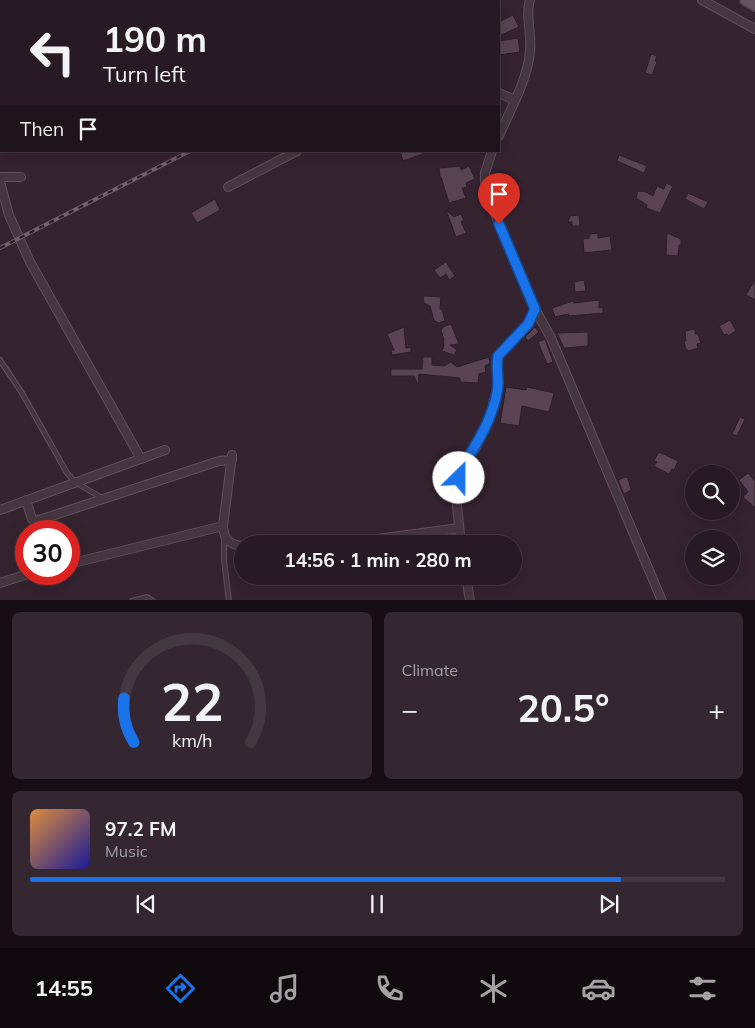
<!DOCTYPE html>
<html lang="en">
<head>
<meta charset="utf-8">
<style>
  :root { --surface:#281a24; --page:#342731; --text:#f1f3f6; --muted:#a5a1a6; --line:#443841; --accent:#1a73e8 }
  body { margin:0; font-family:Mulish,sans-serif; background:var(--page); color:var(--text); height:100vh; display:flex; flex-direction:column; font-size:19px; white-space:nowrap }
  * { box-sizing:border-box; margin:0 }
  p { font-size:16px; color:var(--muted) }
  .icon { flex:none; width:28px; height:28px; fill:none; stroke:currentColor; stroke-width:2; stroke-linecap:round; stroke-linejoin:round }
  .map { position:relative; height:600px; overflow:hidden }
  .sheet { display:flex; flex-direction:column; gap:12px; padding:12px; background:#160e14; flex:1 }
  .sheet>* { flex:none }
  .hud { position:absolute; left:0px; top:0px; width:500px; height:152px; box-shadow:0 5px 20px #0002,0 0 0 1px var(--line); background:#281a24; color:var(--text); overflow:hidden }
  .fabs { position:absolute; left:685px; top:465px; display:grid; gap:10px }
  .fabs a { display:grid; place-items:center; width:55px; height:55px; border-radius:50%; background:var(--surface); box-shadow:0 5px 20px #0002,0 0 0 1px var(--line); font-size:25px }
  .speed { position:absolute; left:15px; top:520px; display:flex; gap:10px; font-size:25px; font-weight:700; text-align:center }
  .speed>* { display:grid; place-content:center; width:65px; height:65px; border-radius:50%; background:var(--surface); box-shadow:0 5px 20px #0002,0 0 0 1px var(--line); line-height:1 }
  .speed .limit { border:8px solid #d22; background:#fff; color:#111 }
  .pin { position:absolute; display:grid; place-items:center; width:42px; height:42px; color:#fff; margin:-51px -21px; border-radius:50% 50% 50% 0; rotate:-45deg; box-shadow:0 0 5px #0007 }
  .pin .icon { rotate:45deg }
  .me { position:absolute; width:55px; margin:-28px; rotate:23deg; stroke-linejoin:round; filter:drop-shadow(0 0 4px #0008) }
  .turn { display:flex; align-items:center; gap:18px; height:105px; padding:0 20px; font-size:22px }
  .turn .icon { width:65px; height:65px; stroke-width:2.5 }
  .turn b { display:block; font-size:35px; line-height:42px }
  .then { display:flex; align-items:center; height:48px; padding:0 20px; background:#0003; gap:10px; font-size:19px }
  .big { font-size:38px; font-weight:700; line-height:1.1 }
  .sheet .card { flex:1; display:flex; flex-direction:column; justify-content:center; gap:8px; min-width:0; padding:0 18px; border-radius:8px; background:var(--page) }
  .sheet .dial { align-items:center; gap:0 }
  .dial svg { height:130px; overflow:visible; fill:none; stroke:var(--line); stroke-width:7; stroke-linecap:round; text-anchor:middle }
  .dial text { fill:var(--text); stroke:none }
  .song { display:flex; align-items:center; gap:15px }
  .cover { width:60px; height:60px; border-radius:8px; background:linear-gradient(135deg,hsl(30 70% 55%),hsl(240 70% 35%)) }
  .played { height:5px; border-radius:2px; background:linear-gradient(90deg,var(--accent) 85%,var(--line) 85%) }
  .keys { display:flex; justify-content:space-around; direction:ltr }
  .heat { display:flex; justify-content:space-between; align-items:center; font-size:28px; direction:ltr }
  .sheet .tiles { flex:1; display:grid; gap:12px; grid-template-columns:1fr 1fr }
  .card:last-child { grid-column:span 2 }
  .trip { position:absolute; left:234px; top:535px; width:288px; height:50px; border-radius:25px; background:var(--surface); box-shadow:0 5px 20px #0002,0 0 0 1px var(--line); font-weight:700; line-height:50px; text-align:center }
  .tab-bar { display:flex; height:80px; justify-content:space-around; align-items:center; background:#100a0e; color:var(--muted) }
  .tab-bar .icon { width:35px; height:35px }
  .tab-bar .on { color:var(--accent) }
  .tab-bar b { font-size:22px; color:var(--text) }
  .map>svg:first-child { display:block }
  .building { fill:#5a4453; stroke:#2d1e28 }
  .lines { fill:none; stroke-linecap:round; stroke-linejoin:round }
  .lane-casing { stroke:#61515c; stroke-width:6 }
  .street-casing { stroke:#61515c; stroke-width:10 }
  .primary-casing { stroke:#4f3f4a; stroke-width:14 }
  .lane { stroke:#463641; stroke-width:4 }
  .street { stroke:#463641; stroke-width:8 }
  .primary { stroke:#665461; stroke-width:11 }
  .rail-casing { stroke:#74606d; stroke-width:4 }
  .rail { stroke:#2b1c26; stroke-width:2; stroke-dasharray:5.5; stroke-linecap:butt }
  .route-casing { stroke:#114b97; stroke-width:12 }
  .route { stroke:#1a73e8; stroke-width:9 }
</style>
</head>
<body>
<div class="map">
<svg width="755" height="601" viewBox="0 0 755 601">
  <rect width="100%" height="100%" fill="#352330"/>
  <g class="building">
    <polygon points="513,15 519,27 499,36 499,22"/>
    <polygon points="518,38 520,52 499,55 499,41"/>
    <polygon points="651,54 657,56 655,61 657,62 652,75 645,73"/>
    <polygon points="400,151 428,151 428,152 403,161"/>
    <polygon points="619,155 647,166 644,173 617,161"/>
    <polygon points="460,166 461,170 469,166 475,179 466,183 467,187 462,188 466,198 449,203 441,177 440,177 439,168"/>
    <polygon points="666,183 673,186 660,213 646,208 647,205 636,198 638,191 646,192 653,196 657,186 664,189"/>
    <polygon points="688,193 708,202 704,209 685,199"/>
    <polygon points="215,199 220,210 197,223 191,213"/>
    <polygon points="446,210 454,217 461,214 464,221 461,221 466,233 456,237"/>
    <polygon points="579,215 580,226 572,226 572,222 568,222 570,216"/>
    <polygon points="598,233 598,238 610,236 612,250 584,253 583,239 589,238 590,234"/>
    <polygon points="667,233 681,239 681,245 679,245 678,256 666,255"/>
    <polygon points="446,262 455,276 449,280 446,274 440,278 434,270"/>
    <polygon points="584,280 586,291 575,292 574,282"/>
    <polygon points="755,280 755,300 746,295"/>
    <polygon points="423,296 441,297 440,309 442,309 445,321 437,323 436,321 434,321 430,306 424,303"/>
    <polygon points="599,300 599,308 603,307 603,313 569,316 568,314 555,317 552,308 573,301 574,303"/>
    <polygon points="730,320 736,331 728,336 727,334 724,335 719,326"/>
    <polygon points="451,324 459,344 450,345 457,350 454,355 442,351 444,346 443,340 444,340 441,330 443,327"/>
    <polygon points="404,327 406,348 411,347 411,352 392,355 391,350 394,350 387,334"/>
    <polygon points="535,327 539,332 528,341 525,337"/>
    <polygon points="695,329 695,334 698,334 701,343 697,344 698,348 689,351 686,349 684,341 686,341 685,331"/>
    <polygon points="588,332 588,346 564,348 557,333"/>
    <polygon points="545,339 553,362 547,364 538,342"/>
    <polygon points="423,357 432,357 432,365 444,366 451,362 457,367 489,357 490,363 485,366 486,372 479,374 478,383 460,382 460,378 419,374 418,385 414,376 391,376 391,369 422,369"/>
    <polygon points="506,387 526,390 527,387 554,393 549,412 522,406 519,426 500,423"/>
    <polygon points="740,417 745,419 737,436 732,434"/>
    <polygon points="659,452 678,461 674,470 672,469 669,474 654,466 657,462 654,461"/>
    <polygon points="748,473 755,481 755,508 743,497 748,492 739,480"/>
    <polygon points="625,477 628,478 631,490 624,494 618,480"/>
  </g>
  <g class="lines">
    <g class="lane-casing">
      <g id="lane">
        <polyline points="0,360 22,393 67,473 75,482 102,498"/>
        <polyline points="224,537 224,560 229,601"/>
        <polyline points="132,601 147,597 153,601"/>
      </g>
    </g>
    <g class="street-casing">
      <g id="street">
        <polyline points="46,0 48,1"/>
        <polyline points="198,0 199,1"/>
        <polyline points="241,0 241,1"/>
        <polyline points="702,0 755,29"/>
        <polyline points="0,45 1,47"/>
        <polyline points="499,93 515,100"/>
        <path d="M499,136C510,110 528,79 530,51C532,34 525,16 530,0"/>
        <polyline points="492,151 485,173 485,190 535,309 551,338 662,601"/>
        <polyline points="0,177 21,177"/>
        <polyline points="0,182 9,215 30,262 141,459"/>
        <polyline points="228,187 297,151"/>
        <path d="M232,455L223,526C224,540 229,544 242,546"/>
        <polyline points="26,500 32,519 36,521 219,461 232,460"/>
        <polyline points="0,510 165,450"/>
        <polyline points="340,544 459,528"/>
        <polyline points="461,544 457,506 459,478 464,465 475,449 490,417 498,385 497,361 498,356 528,325 535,309"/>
        <polyline points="69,564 223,526"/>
        <polyline points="466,576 470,601"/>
        <polyline points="0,583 28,574"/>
      </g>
    </g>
    <g class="primary-casing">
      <polyline id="primary" points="746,0 755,5"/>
    </g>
    <use href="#lane" class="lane"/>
    <use href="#street" class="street"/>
    <use href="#primary" class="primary"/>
    <g class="rail-casing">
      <g id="rail">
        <polyline points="489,1 492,0"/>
        <polyline points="0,248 190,151"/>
      </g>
    </g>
    <use href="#rail" class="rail"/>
  </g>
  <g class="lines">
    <g class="route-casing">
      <path id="route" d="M459,478C466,456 482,439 490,416C494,406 498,393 498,382C498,373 496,365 498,356L528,324L535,309L499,224"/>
    </g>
    <use href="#route" class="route"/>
  </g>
</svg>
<div class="fabs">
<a><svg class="icon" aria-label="search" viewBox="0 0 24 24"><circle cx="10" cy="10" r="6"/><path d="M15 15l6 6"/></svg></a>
<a><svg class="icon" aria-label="layers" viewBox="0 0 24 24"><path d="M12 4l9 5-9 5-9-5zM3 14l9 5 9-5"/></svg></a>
</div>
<div class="speed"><div class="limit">30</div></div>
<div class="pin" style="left:499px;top:224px;background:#d93025"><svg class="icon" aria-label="arrive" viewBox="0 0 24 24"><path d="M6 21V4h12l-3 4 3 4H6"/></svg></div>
<svg class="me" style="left:459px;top:478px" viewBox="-20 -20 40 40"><circle r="19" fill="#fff"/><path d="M0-13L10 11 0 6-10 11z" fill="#1a73e8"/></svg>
<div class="trip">14:56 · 1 min · 280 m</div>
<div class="hud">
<div class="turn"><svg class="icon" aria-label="left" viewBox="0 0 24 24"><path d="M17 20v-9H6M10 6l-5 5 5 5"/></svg><div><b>190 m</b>Turn left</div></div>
<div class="then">Then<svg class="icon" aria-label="arrive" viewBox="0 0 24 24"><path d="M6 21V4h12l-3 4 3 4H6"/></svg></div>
</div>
</div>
<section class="sheet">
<div class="tiles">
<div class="card dial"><svg viewBox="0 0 100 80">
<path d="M14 69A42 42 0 1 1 86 69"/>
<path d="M14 69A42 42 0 0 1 8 42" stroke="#1a73e8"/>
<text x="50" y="56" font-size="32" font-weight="700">22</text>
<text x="50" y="72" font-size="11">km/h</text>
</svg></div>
<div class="card"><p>Climate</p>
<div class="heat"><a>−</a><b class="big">20.5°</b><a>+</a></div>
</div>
<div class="card">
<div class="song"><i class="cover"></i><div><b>97.2 FM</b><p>Music</p></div></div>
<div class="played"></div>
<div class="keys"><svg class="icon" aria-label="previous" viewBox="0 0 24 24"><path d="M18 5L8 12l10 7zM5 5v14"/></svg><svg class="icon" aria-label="pause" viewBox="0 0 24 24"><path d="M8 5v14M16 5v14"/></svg><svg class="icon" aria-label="next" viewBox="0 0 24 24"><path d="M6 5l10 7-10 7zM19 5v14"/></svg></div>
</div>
</div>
</section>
<nav class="tab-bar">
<b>14:55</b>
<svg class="icon on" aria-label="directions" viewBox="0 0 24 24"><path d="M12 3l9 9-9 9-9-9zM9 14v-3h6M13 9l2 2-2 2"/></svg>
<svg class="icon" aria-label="music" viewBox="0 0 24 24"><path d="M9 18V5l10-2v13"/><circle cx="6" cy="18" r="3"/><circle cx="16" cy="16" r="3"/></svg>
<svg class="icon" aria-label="phone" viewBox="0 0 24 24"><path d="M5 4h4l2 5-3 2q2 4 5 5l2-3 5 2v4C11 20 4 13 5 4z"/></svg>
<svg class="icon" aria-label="climate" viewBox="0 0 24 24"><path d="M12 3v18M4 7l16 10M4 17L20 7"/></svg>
<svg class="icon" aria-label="car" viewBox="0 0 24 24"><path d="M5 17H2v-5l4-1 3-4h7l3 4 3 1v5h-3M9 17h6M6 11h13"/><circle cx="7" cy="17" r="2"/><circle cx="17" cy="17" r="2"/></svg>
<svg class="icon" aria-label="filters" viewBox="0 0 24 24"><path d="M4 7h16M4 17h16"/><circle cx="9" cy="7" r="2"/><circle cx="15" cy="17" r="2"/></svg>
</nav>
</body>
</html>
